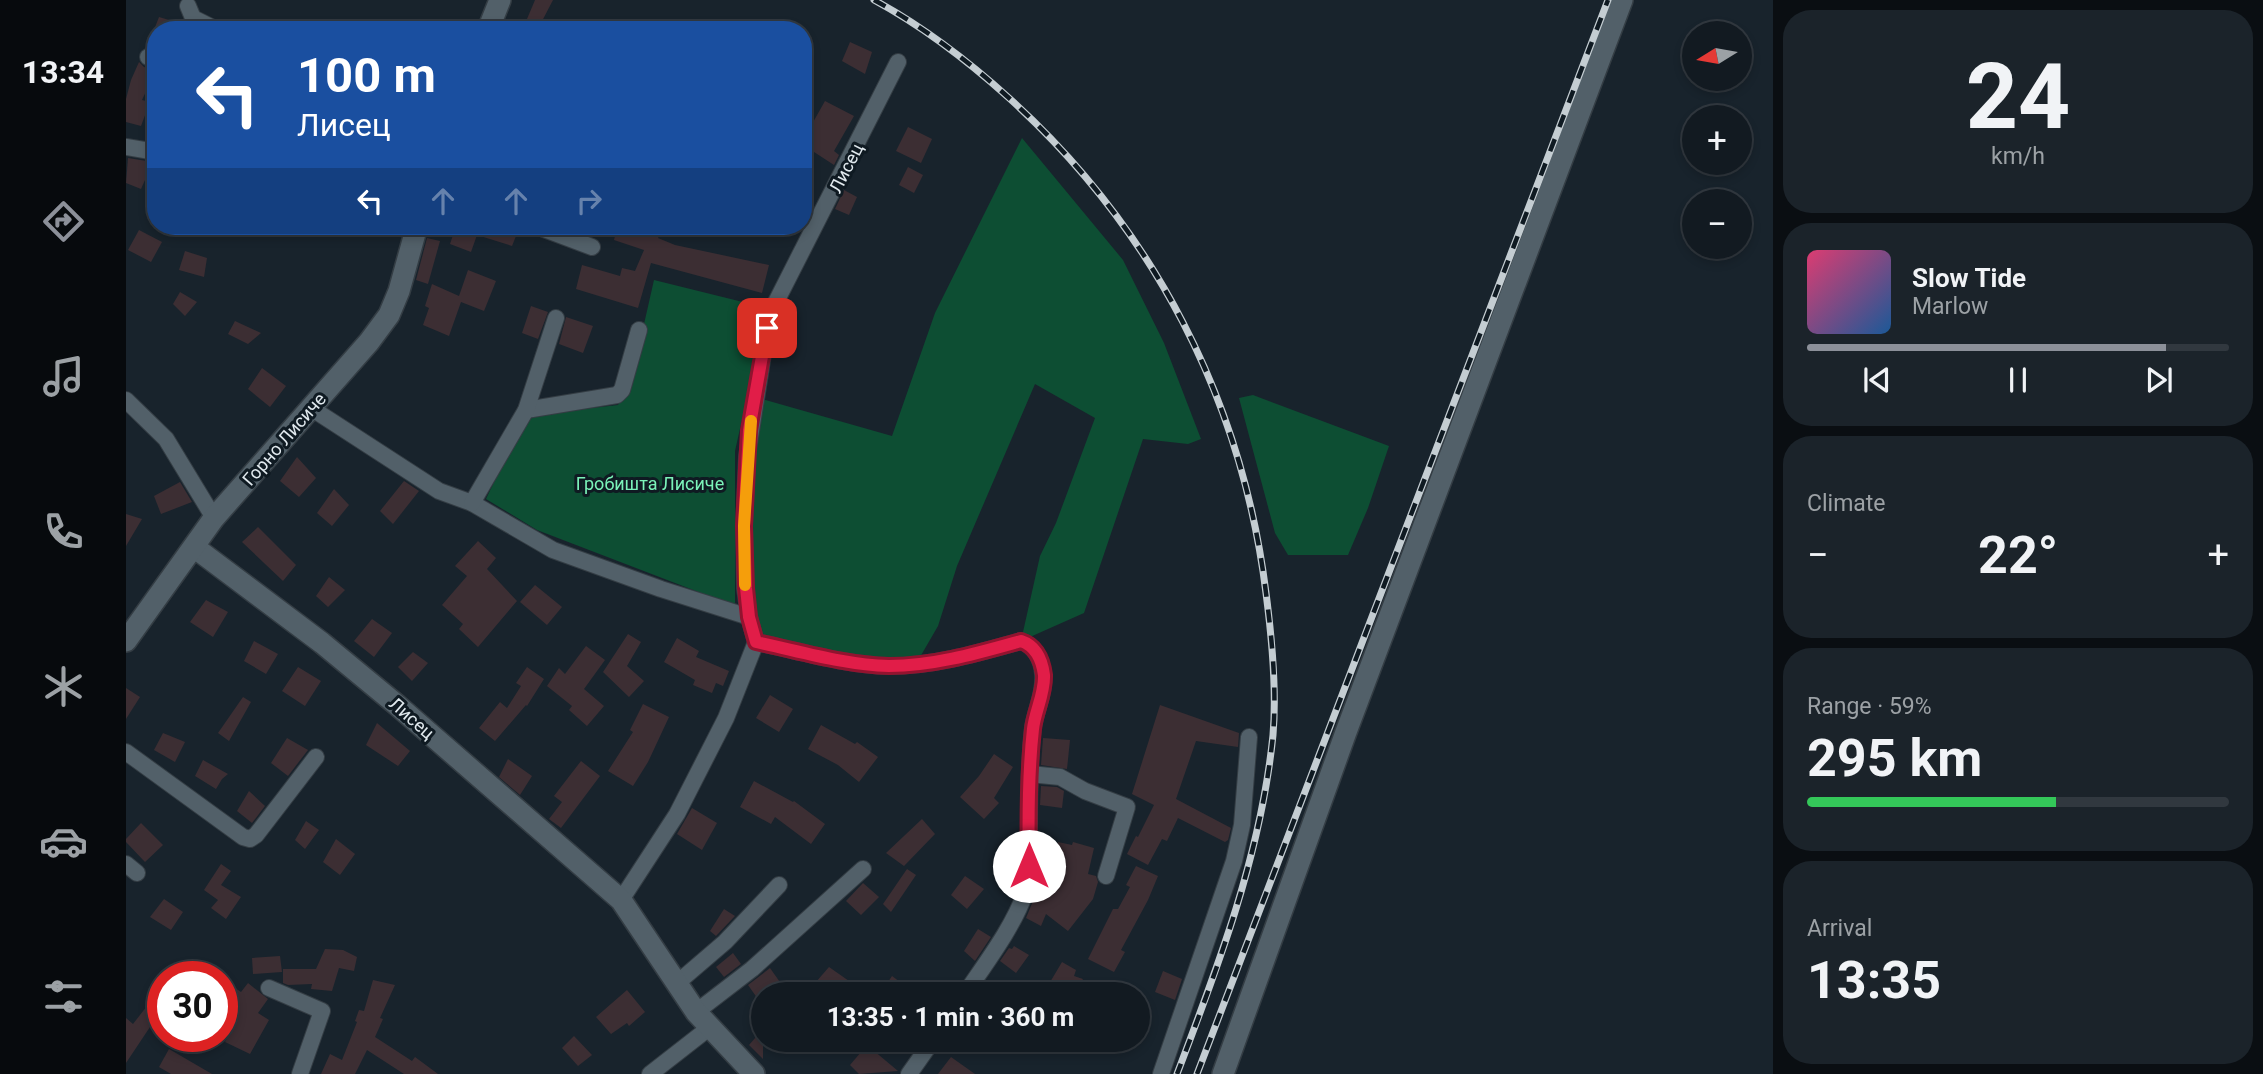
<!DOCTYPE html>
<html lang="en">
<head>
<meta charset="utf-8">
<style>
  :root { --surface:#121a21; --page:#1b232a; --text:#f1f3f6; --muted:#9ca1a5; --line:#31383f; --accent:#8c9099 }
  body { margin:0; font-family:Roboto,sans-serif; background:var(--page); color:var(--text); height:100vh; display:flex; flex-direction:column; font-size:26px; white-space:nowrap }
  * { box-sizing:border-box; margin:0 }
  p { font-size:23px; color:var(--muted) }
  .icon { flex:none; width:38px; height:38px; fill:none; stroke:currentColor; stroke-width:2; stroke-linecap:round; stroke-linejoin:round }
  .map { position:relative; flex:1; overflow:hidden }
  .panel { display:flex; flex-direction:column; gap:10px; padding:10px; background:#0a0e12; width:490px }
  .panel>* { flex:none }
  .hud { position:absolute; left:21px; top:21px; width:665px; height:214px; border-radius:28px; box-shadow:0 4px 10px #0003,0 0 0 2px var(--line); background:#1a4fa0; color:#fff; overflow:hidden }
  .needle { width:46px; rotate:259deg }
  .fabs { position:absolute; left:1556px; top:21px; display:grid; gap:14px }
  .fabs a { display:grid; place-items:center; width:70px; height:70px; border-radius:50%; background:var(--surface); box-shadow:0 4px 10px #0003,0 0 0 2px var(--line); font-size:35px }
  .speed { position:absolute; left:21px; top:961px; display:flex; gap:14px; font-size:35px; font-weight:700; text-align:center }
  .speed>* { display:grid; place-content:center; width:91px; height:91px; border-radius:50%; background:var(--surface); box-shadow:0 4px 10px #0003,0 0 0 2px var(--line); line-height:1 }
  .speed .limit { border:10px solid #d22; background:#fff; color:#111 }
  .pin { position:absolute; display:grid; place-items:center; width:60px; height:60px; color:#fff; margin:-30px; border-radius:14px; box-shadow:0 4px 10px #0006 }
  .me { position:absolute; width:77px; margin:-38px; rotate:0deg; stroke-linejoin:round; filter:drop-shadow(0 0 5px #0008) }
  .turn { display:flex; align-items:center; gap:24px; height:147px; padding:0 35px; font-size:32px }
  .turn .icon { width:91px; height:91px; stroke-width:2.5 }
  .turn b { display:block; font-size:49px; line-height:60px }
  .lanes { display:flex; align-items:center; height:66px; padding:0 35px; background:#0003; justify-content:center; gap:35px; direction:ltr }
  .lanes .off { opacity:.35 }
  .big { font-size:52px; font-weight:700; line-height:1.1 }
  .panel .tile { flex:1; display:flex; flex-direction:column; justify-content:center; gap:10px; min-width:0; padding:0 24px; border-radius:28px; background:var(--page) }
  .panel .dial { align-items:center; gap:0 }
  .dial b { font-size:91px; line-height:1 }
  .song { display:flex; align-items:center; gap:21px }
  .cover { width:84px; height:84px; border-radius:10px; background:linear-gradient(135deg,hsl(340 70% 55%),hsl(210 70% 35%)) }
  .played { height:7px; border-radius:4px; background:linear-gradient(90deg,var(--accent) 85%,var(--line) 85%) }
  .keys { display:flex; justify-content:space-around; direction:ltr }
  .heat { display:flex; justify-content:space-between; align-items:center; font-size:38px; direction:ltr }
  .charge { height:10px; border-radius:5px; background:linear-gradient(90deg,#34c759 59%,var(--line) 0) }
  .trip { position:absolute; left:625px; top:982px; width:399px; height:70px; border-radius:35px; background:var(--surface); box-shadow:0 4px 10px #0003,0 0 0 2px var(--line); font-weight:700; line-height:70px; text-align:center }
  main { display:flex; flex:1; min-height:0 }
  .tabs { display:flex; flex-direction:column; width:126px; justify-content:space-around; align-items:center; background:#070a0d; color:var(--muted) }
  .tabs .icon { width:49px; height:49px }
  .tabs .on { color:var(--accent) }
  .tabs b { font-size:32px; color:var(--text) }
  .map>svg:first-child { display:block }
  .green { fill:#0d4e33 }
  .building { fill:#3c2e33 }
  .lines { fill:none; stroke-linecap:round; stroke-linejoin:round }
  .street-casing { stroke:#343d44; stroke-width:18 }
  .secondary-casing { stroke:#343d44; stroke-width:24 }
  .street { stroke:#526069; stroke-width:16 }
  .secondary { stroke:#526069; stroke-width:21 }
  .rail-casing { stroke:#c4cdd2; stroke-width:7 }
  .rail { stroke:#0f1a22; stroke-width:4.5; stroke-dasharray:13; stroke-linecap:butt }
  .route-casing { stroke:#92132f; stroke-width:18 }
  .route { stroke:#e11d48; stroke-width:12 }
  .slow { stroke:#f59e0b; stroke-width:12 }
  .labels { text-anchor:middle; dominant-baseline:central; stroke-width:6; stroke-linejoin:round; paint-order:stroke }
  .street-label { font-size:18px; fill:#e1e9ee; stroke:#0f1a22 }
  .park-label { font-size:18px; fill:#7bf3b9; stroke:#0f1a22 }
</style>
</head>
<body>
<main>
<nav class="tabs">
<b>13:34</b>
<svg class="icon on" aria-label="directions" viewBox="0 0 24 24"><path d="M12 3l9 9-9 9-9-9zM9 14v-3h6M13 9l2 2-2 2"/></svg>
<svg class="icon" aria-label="music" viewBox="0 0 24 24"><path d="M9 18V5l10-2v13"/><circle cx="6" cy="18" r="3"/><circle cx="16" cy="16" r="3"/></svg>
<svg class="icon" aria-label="phone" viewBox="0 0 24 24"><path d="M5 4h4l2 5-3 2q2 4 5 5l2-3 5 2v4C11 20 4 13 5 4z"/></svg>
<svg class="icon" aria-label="climate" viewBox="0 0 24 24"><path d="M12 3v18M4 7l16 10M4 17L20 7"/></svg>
<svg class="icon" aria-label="car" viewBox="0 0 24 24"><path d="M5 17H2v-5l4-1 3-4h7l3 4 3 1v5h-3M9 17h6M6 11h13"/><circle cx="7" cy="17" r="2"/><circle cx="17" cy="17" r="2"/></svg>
<svg class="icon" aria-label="filters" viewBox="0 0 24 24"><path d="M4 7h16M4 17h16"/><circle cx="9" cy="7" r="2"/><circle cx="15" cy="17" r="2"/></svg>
</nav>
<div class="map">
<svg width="1647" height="1074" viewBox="0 0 1647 1074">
  <rect width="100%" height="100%" fill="#18232c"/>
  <g class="green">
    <polygon points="896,138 997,260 1038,343 1075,439 1062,444 1017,439 958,613 895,641 914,556 930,523 969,418 909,384 831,566 812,626 790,664 630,642 623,617 629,397 766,436 809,313"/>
    <polygon points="528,280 641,308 609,451 609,606 411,530 360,499 395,425 412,414 492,405 506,377"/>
    <polygon points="1127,395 1263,446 1242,508 1222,555 1162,555 1149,533 1113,398"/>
  </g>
  <g class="building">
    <polygon points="409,0 427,0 414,25 401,19"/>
    <polygon points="33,17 60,25 65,30 28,30"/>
    <polygon points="724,42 746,52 739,74 716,61"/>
    <polygon points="13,62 18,67 30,70 16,100 24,102 15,126 0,122 0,99 5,80"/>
    <polygon points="699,101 728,116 708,151 713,155 708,165 688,152 677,173 677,140"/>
    <polygon points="782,127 806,139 795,163 770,151"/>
    <polygon points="2,158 27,162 15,189 0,183"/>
    <polygon points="782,167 797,175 788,193 773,185"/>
    <polygon points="718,190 731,197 723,215 709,209"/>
    <polygon points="330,226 394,226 386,246 351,235 345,252 324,244"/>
    <polygon points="465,226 518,226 515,233 533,236 532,238 549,245 643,265 636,293 525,263 512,308 450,289 456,265 494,276 496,268 509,271 518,250 488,240 489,236"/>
    <polygon points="13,230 36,242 25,262 2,250"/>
    <polygon points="301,238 314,241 302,284 290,280"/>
    <polygon points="59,251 81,258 78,277 53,270"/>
    <polygon points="342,270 370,281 358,311 335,302 323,336 297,325 303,308 299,306 306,284 333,296"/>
    <polygon points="54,292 71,302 59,316 47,304"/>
    <polygon points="405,306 422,312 412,339 396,333"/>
    <polygon points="440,317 467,326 457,353 433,344"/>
    <polygon points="109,321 135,333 122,344 102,334"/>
    <polygon points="136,368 160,386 144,407 122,389"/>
    <polygon points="171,457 190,478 173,497 154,481"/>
    <polygon points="278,481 293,491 267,524 254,511"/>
    <polygon points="54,482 66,502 35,514 28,496"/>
    <polygon points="208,489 223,505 206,526 191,513"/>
    <polygon points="0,514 16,519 0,546"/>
    <polygon points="132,527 170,565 157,581 116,542"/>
    <polygon points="352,541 370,558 361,569 391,601 352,647 333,629 337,624 316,605 341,576 329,566"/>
    <polygon points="203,577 219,590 202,607 190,596"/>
    <polygon points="409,585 436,607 421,625 394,602"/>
    <polygon points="80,600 102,612 87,637 64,622"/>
    <polygon points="246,619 266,633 248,657 228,641"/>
    <polygon points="502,634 515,642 501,666 518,681 503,697 477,672"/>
    <polygon points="551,638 573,651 570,657 603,671 597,686 590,683 586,693 567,685 569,680 538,662"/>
    <polygon points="128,641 152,654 140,674 118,661"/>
    <polygon points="460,646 479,660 458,689 478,706 461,726 443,710 446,706 421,686 433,668 439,674"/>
    <polygon points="287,652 302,663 286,681 272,667"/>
    <polygon points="172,667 195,681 179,706 156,691"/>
    <polygon points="401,667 418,679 401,706 400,705 369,741 353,728 374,702 381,708 395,686 390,683"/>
    <polygon points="0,688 14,697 0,719"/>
    <polygon points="644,695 667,709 653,732 630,718"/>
    <polygon points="117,697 125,702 103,741 92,733"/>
    <polygon points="517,704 543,717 522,762 507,786 482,771 507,732 504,730"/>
    <polygon points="1034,705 1113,733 1112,747 1070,741 1050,799 1105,828 1102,840 1099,842 1052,818 1041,841 1036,839 1022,865 1001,854 1010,836 1012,837 1028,805 1006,794"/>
    <polygon points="251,723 284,751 272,766 240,745"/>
    <polygon points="695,725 729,744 731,742 752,757 733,782 712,765 682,749"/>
    <polygon points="37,733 59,742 49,762 28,750"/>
    <polygon points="161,738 182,750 162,776 145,763"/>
    <polygon points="917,738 944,740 941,769 915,765"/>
    <polygon points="868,754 887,767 868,798 873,803 858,819 834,797 853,776"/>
    <polygon points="382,759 406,776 394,795 373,777"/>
    <polygon points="77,760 102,774 96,779 90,789 69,776"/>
    <polygon points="455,761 474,776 435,828 423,819 436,802 428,796"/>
    <polygon points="628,781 667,802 668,801 699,824 685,844 649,817 645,824 614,807"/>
    <polygon points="915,786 931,787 938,791 936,808 914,805"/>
    <polygon points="123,791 139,806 126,823 111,811"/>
    <polygon points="566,808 591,823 576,850 551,834"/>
    <polygon points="796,819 809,834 778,866 760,853"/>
    <polygon points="180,821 193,830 179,849 169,840"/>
    <polygon points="15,823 37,845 19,862 0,842 0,839"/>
    <polygon points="210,839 229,854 214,875 197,862"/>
    <polygon points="932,842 946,845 947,842 968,848 962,874 970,876 972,882 967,899 942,931 920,914 915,926 900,918 909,896 913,877 920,876 923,868 926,869"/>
    <polygon points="95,864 105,871 95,885 115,897 100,919 85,908 92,900 78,890"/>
    <polygon points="1010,866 1032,876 1022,900 995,950 999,952 988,972 962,959 987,909 992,909 1004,887 1000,885"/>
    <polygon points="781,869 790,875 765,912 757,904"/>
    <polygon points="839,876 858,889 841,909 825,895"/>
    <polygon points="737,883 753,897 735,915 720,901"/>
    <polygon points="38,899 57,912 45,930 24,917"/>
    <polygon points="598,909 609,916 590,936 584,931"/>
    <polygon points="852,929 865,937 849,961 838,951"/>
    <polygon points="888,946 903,955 890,973 874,961 883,948 886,949"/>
    <polygon points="199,949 217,950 231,957 228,971 213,968 206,991 185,989 186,984 162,985 157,983 157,969 190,969"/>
    <polygon points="607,953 615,964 598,977 590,967"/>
    <polygon points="154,956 156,972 127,974 126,958"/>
    <polygon points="936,962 950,970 948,976 957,979 949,994 928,994 920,989"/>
    <polygon points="703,967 723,981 712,994 703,994 690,982"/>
    <polygon points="644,968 656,985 644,994 637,994 637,1000 634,1002 622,985"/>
    <polygon points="1037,971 1056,979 1049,1000 1029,992"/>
    <polygon points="766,976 790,994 754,994"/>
    <polygon points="96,979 115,992 122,983 142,999 132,1013 143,1020 124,1054 99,1042 109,1023 96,1014"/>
    <polygon points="247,980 269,985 254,1018 257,1019 249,1037 286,1061 289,1057 312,1074 278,1074 241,1050 229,1074 195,1074 204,1054 216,1060 231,1022 229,1021 233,1010 238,1011"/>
    <polygon points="501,990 519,1012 503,1026 501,1023 485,1034 470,1017"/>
    <polygon points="21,1006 32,1015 0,1063 0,1018 7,1024"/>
    <polygon points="637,1029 637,1059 623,1045"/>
    <polygon points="448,1036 466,1055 452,1066 436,1048"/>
    <polygon points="741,1045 772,1071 733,1074 724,1065"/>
    <polygon points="43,1049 86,1074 45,1074 33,1067"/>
    <polygon points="825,1057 849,1074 812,1074"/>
  </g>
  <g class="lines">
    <g class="street-casing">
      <g id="street">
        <polyline points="62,6 67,18 91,30"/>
        <polyline points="22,57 30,60"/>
        <polyline points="0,147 30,152"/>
        <polyline points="410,226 466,247"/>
        <polyline points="0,400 40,439 88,518"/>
        <polyline points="185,408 313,491 346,503 427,550 535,589 623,617"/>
        <polyline points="400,410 491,395 496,390 513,330"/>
        <polyline points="346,503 400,410 430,318"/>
        <path d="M630,642C673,651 719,665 763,666C808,666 852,653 895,641C909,646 916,660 917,674C919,692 910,709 907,727C903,760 903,795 903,829C903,849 906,873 899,893C888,926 859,964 839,994"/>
        <polyline points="0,752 117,837 124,839 130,835 190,757"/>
        <polyline points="904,774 934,777 959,791 1001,807 980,876"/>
        <polyline points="0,864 11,873"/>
        <polyline points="495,900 551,814 600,718 630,642 623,617 619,588 618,526 621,457 641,328 649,304 772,62"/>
        <polyline points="550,984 599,942 653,885"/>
        <polyline points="143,988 196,1011 174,1074"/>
        <polyline points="570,1012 626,969 737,869"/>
        <polyline points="524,1074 583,1028"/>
        <polyline points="783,1074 807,1040"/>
        <polyline points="1035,1074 1108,861 1116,825 1123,737"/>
      </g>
    </g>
    <g class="secondary-casing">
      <g id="secondary">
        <polyline points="362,30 374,0"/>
        <polyline points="68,547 196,643 271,705 495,900 570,1012 628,1074"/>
        <polyline points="0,641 88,518 243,342 263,315 273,291 291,226"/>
        <polyline points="1097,1074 1220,732 1496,0"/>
      </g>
    </g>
    <use href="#street" class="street"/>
    <use href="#secondary" class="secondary"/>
    <g class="rail-casing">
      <g id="rail">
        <path d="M748,0C798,27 842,61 883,98C1028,229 1116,400 1140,593C1146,639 1151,689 1147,735C1135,854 1093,964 1051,1074"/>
        <polyline points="1071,1074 1482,0"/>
      </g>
    </g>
    <use href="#rail" class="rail"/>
  </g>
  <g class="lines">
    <g class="route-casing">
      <path id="route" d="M641,328L623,430L618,526L620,588L623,617L630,642C673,651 719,665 763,666C808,666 852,653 895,641C910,646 916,660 918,675C919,693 909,711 907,729C902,774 902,820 903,866"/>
    </g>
    <use href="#route" class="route"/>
    <polyline class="slow" points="619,585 618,526 625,421"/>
  </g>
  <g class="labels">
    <g class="street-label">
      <text transform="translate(720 168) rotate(-63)">Лисец</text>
      <text transform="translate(158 439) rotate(-49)">Горно Лисиче</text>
      <text transform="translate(286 718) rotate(41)">Лисец</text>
    </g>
    <g class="park-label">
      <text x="524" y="483">Гробишта Лисиче</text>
    </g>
  </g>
</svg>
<div class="fabs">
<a><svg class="needle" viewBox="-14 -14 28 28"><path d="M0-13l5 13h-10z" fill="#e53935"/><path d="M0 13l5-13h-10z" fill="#9ca1a5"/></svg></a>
<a>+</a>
<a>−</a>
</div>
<div class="speed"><div class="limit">30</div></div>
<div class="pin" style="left:641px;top:328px;background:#d93025"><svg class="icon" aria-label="arrive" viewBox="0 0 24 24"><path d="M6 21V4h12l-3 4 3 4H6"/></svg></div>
<svg class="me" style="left:903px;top:866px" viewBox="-20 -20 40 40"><circle r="19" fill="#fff"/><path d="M0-13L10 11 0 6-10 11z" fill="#e11d48"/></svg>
<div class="trip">13:35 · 1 min · 360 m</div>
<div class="hud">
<div class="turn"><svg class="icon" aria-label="left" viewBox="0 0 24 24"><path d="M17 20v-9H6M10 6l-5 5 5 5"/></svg><div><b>100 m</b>Лисец</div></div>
<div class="lanes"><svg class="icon" aria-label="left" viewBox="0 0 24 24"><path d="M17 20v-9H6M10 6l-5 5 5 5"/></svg><svg class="icon off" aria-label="ahead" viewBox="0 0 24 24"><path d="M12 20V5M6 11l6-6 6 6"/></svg><svg class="icon off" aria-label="ahead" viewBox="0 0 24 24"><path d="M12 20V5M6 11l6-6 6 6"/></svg><svg class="icon off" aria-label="right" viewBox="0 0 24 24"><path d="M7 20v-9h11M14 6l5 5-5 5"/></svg></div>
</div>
</div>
<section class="panel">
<div class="tile dial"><b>24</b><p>km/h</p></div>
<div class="tile">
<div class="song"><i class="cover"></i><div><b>Slow Tide</b><p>Marlow</p></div></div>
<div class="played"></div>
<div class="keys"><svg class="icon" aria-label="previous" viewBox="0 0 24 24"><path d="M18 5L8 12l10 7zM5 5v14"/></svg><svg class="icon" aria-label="pause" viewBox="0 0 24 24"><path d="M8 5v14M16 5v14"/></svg><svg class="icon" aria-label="next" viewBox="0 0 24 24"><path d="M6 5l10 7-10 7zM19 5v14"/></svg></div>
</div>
<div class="tile"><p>Climate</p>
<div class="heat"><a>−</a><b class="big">22°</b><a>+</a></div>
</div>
<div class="tile"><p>Range · 59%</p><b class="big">295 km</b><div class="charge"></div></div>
<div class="tile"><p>Arrival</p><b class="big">13:35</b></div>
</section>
</main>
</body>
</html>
